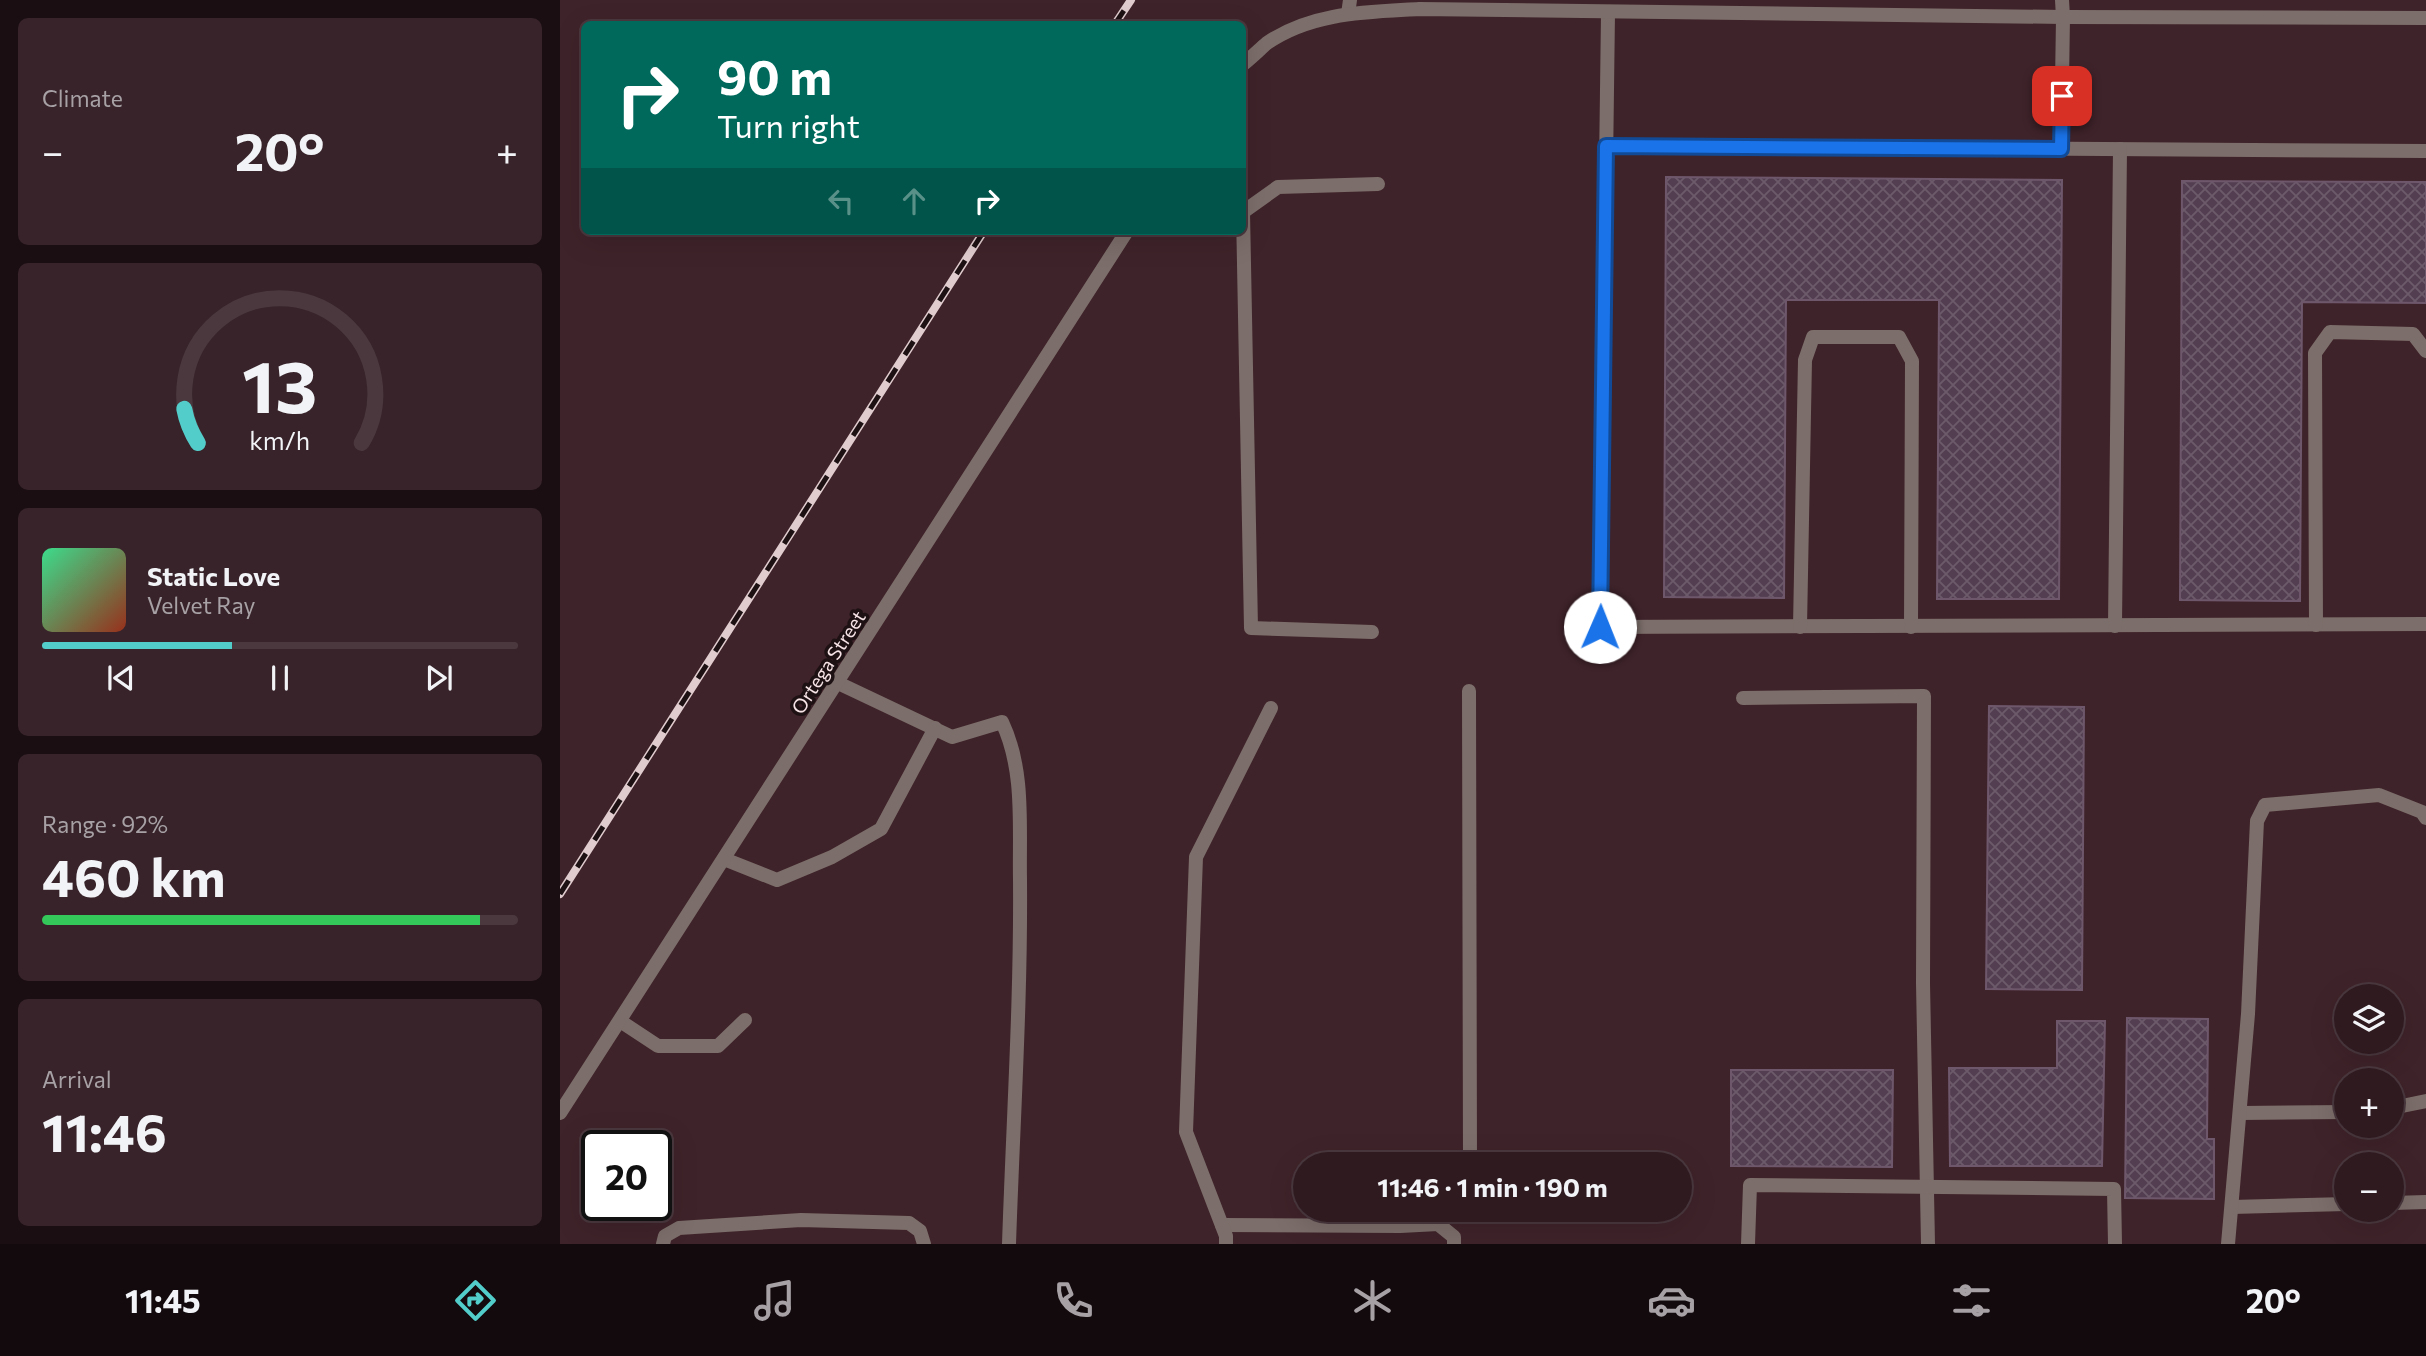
<!DOCTYPE html>
<html lang="en">
<head>
<meta charset="utf-8">
<style>
  :root { --surface:#2f1a20; --page:#372329; --text:#f1f3f6; --muted:#a7a1a5; --line:#4a383e; --accent:#53cdca }
  body { margin:0; font-family:Commissioner,sans-serif; background:var(--page); color:var(--text); height:100vh; display:flex; flex-direction:column; font-size:26px; white-space:nowrap }
  * { box-sizing:border-box; margin:0 }
  p { font-size:23px; color:var(--muted) }
  .icon { flex:none; width:38px; height:38px; fill:none; stroke:currentColor; stroke-width:2; stroke-linecap:round; stroke-linejoin:round }
  .map { position:relative; flex:1; overflow:hidden }
  .sheet { display:flex; flex-direction:column; gap:18px; padding:18px; background:#1a0e12; width:560px }
  .sheet>* { flex:none }
  .hud { position:absolute; left:21px; top:21px; width:665px; height:214px; border-radius:10px; box-shadow:0 7px 28px #0002,0 0 0 2px var(--line); background:#00695c; color:#fff; overflow:hidden }
  .fabs { position:absolute; left:1774px; top:984px; display:grid; gap:14px }
  .fabs a { display:grid; place-items:center; width:70px; height:70px; border-radius:50%; background:var(--surface); box-shadow:0 7px 28px #0002,0 0 0 2px var(--line); font-size:35px }
  .speed { position:absolute; left:21px; top:1130px; display:flex; gap:14px; font-size:35px; font-weight:700; text-align:center }
  .speed>* { display:grid; place-content:center; width:91px; height:91px; border-radius:50%; background:var(--surface); box-shadow:0 7px 28px #0002,0 0 0 2px var(--line); line-height:1 }
  .speed .limit { border:4px solid #111; border-radius:10px; background:#fff; color:#111 }
  .pin { position:absolute; display:grid; place-items:center; width:60px; height:60px; color:#fff; margin:-30px; border-radius:14px; box-shadow:0 4px 10px #0006 }
  .me { position:absolute; width:77px; margin:-38px; rotate:1deg; stroke-linejoin:round; filter:drop-shadow(0 0 5px #0008) }
  .turn { display:flex; align-items:center; gap:24px; height:147px; padding:0 21px; font-size:32px }
  .turn .icon { width:91px; height:91px; stroke-width:2.5 }
  .turn b { display:block; font-size:49px; line-height:60px }
  .lanes { display:flex; align-items:center; height:66px; padding:0 21px; background:#0003; justify-content:center; gap:35px; direction:ltr }
  .lanes .off { opacity:.35 }
  .big { font-size:52px; font-weight:700; line-height:1.1 }
  .sheet .card { flex:1; display:flex; flex-direction:column; justify-content:center; gap:10px; min-width:0; padding:0 24px; border-radius:10px; background:var(--page) }
  .sheet .dial { align-items:center; gap:0 }
  .dial svg { height:182px; overflow:visible; fill:none; stroke:var(--line); stroke-width:7; stroke-linecap:round; text-anchor:middle }
  .dial text { fill:var(--text); stroke:none }
  .song { display:flex; align-items:center; gap:21px }
  .cover { width:84px; height:84px; border-radius:10px; background:linear-gradient(135deg,hsl(150 70% 55%),hsl(10 70% 35%)) }
  .played { height:7px; border-radius:4px; background:linear-gradient(90deg,var(--accent) 40%,var(--line) 40%) }
  .keys { display:flex; justify-content:space-around; direction:ltr }
  .heat { display:flex; justify-content:space-between; align-items:center; font-size:38px; direction:ltr }
  .charge { height:10px; border-radius:5px; background:linear-gradient(90deg,#34c759 92%,var(--line) 0) }
  .trip { position:absolute; left:733px; top:1152px; width:399px; height:70px; border-radius:35px; background:var(--surface); box-shadow:0 7px 28px #0002,0 0 0 2px var(--line); font-weight:700; line-height:70px; text-align:center }
  .menu { display:flex; height:112px; justify-content:space-around; align-items:center; background:#130a0d; color:var(--muted) }
  .menu .icon { width:49px; height:49px }
  .menu .current { color:var(--accent) }
  .menu b { font-size:32px; color:var(--text) }
  main { display:flex; flex:1; min-height:0 }
  .map>svg:first-child { display:block }
  .building { fill:url(#building-cross-hatch); stroke:#6e576b; stroke-width:2 }
  .lines { fill:none; stroke-linecap:round; stroke-linejoin:round }
  .lane { stroke:#7c6e6a; stroke-width:14 }
  .street { stroke:#7c6e6a; stroke-width:14 }
  .rail-casing { stroke:#e0cccf; stroke-width:8 }
  .rail { stroke:#1d1114; stroke-width:5; stroke-dasharray:16; stroke-linecap:butt }
  .route-casing { stroke:#114b97; stroke-width:18 }
  .route { stroke:#1a73e8; stroke-width:12 }
  .labels { text-anchor:middle; dominant-baseline:central; stroke-width:7; stroke-linejoin:round; paint-order:stroke }
  .street-label { font-size:19px; fill:#f7e4e7; stroke:#1d1114 }
</style>
</head>
<body>
<main>
<section class="sheet">
<div class="card"><p>Climate</p>
<div class="heat"><a>−</a><b class="big">20°</b><a>+</a></div>
</div>
<div class="card dial"><svg viewBox="0 0 100 80">
<path d="M14 69A42 42 0 1 1 86 69"/>
<path d="M14 69A42 42 0 0 1 8 54" stroke="#53cdca"/>
<text x="50" y="56" font-size="32" font-weight="700">13</text>
<text x="50" y="72" font-size="11">km/h</text>
</svg></div>
<div class="card">
<div class="song"><i class="cover"></i><div><b>Static Love</b><p>Velvet Ray</p></div></div>
<div class="played"></div>
<div class="keys"><svg class="icon" aria-label="previous" viewBox="0 0 24 24"><path d="M18 5L8 12l10 7zM5 5v14"/></svg><svg class="icon" aria-label="pause" viewBox="0 0 24 24"><path d="M8 5v14M16 5v14"/></svg><svg class="icon" aria-label="next" viewBox="0 0 24 24"><path d="M6 5l10 7-10 7zM19 5v14"/></svg></div>
</div>
<div class="card"><p>Range · 92%</p><b class="big">460 km</b><div class="charge"></div></div>
<div class="card"><p>Arrival</p><b class="big">11:46</b></div>
</section>
<div class="map">
<svg width="1866" height="1244" viewBox="0 0 1866 1244">
  <defs>
    <pattern id="building-cross-hatch" width="8" height="8" patternUnits="userSpaceOnUse" patternTransform="scale(1.75)"><rect width="8" height="8" fill="#533e51"/><path d="M0 0l8 8M0 8l8-8" fill="none" stroke="#6c5a6a"/></pattern>
  </defs>
  <rect width="100%" height="100%" fill="#3f232a"/>
  <g class="building">
    <polygon points="1106,177 1502,180 1499,599 1377,599 1379,300 1226,300 1224,598 1104,597"/>
    <polygon points="1622,181 1866,182 1866,303 1742,302 1740,601 1620,600"/>
    <polygon points="1429,706 1524,707 1522,990 1426,989"/>
    <polygon points="1567,1018 1648,1019 1647,1139 1654,1139 1654,1199 1565,1198"/>
    <polygon points="1497,1021 1545,1021 1542,1166 1390,1166 1389,1068 1497,1068"/>
    <polygon points="1171,1070 1333,1070 1332,1167 1171,1166"/>
  </g>
  <g class="lines">
    <g class="lane">
      <polyline points="1048,13 1040,627 1866,624"/>
      <polyline points="788,14 790,0"/>
      <polyline points="1046,146 1866,151"/>
      <polyline points="1501,149 1503,17"/>
      <polyline points="683,212 691,628 812,632"/>
      <polyline points="683,212 718,187 818,184"/>
      <polyline points="1756,625 1755,353 1770,332 1853,334 1866,351"/>
      <polyline points="1555,626 1560,149"/>
      <polyline points="1240,627 1245,360 1253,337 1339,337 1352,361 1351,627"/>
      <path d="M278,683L392,737L442,722C465,770 459,827 460,880C461,1001 453,1123 449,1244"/>
      <polyline points="909,691 910,1164"/>
      <polyline points="1183,698 1364,696 1363,983 1368,1244"/>
      <polyline points="164,859 217,880 272,857 321,829 375,728"/>
      <polyline points="60,1021 98,1046 158,1046 185,1020"/>
      <polyline points="1832,1108 1866,1101"/>
      <polyline points="1681,1113 1787,1112"/>
      <polyline points="1832,1203 1866,1202"/>
      <polyline points="1672,1207 1787,1204"/>
      <polyline points="878,1224 898,1209"/>
      <polyline points="662,1225 840,1226 878,1224 894,1237 894,1244"/>
      <polyline points="103,1244 105,1236 119,1228 241,1220 349,1223 360,1231 364,1244"/>
      <polyline points="666,1244 666,1236 626,1132 636,857 711,708"/>
      <polyline points="1188,1244 1190,1185 1554,1189 1555,1244"/>
      <polyline points="1668,1244 1688,1014 1697,821 1705,805 1819,795 1862,812 1866,818"/>
    </g>
    <g class="street">
      <polyline points="1502,0 1503,17"/>
      <path d="M682,65C691,58 699,50 707,43C752,12 807,12 859,9L1503,17L1866,18"/>
      <polyline points="0,1113 567,231"/>
    </g>
    <g class="rail-casing">
      <g id="rail">
        <polyline points="555,24 571,0"/>
        <polyline points="0,894 424,231"/>
      </g>
    </g>
    <use href="#rail" class="rail"/>
  </g>
  <g class="lines">
    <g class="route-casing">
      <polyline id="route" points="1040,627 1046,146 1501,149 1502,96"/>
    </g>
    <use href="#route" class="route"/>
  </g>
  <g class="labels">
    <g class="street-label">
      <text transform="translate(268 662) rotate(-57)">Ortega Street</text>
    </g>
  </g>
</svg>
<div class="fabs">
<a><svg class="icon" aria-label="layers" viewBox="0 0 24 24"><path d="M12 4l9 5-9 5-9-5zM3 14l9 5 9-5"/></svg></a>
<a>+</a>
<a>−</a>
</div>
<div class="speed"><div class="limit">20</div></div>
<div class="pin" style="left:1502px;top:96px;background:#d93025"><svg class="icon" aria-label="arrive" viewBox="0 0 24 24"><path d="M6 21V4h12l-3 4 3 4H6"/></svg></div>
<svg class="me" style="left:1040px;top:627px" viewBox="-20 -20 40 40"><circle r="19" fill="#fff"/><path d="M0-13L10 11 0 6-10 11z" fill="#1a73e8"/></svg>
<div class="trip">11:46 · 1 min · 190 m</div>
<div class="hud">
<div class="turn"><svg class="icon" aria-label="right" viewBox="0 0 24 24"><path d="M7 20v-9h11M14 6l5 5-5 5"/></svg><div><b>90 m</b>Turn right</div></div>
<div class="lanes"><svg class="icon off" aria-label="left" viewBox="0 0 24 24"><path d="M17 20v-9H6M10 6l-5 5 5 5"/></svg><svg class="icon off" aria-label="ahead" viewBox="0 0 24 24"><path d="M12 20V5M6 11l6-6 6 6"/></svg><svg class="icon" aria-label="right" viewBox="0 0 24 24"><path d="M7 20v-9h11M14 6l5 5-5 5"/></svg></div>
</div>
</div>
</main>
<nav class="menu">
<b>11:45</b>
<svg class="icon current" aria-label="directions" viewBox="0 0 24 24"><path d="M12 3l9 9-9 9-9-9zM9 14v-3h6M13 9l2 2-2 2"/></svg>
<svg class="icon" aria-label="music" viewBox="0 0 24 24"><path d="M9 18V5l10-2v13"/><circle cx="6" cy="18" r="3"/><circle cx="16" cy="16" r="3"/></svg>
<svg class="icon" aria-label="phone" viewBox="0 0 24 24"><path d="M5 4h4l2 5-3 2q2 4 5 5l2-3 5 2v4C11 20 4 13 5 4z"/></svg>
<svg class="icon" aria-label="climate" viewBox="0 0 24 24"><path d="M12 3v18M4 7l16 10M4 17L20 7"/></svg>
<svg class="icon" aria-label="car" viewBox="0 0 24 24"><path d="M5 17H2v-5l4-1 3-4h7l3 4 3 1v5h-3M9 17h6M6 11h13"/><circle cx="7" cy="17" r="2"/><circle cx="17" cy="17" r="2"/></svg>
<svg class="icon" aria-label="filters" viewBox="0 0 24 24"><path d="M4 7h16M4 17h16"/><circle cx="9" cy="7" r="2"/><circle cx="15" cy="17" r="2"/></svg>
<b>20°</b>
</nav>
</body>
</html>
